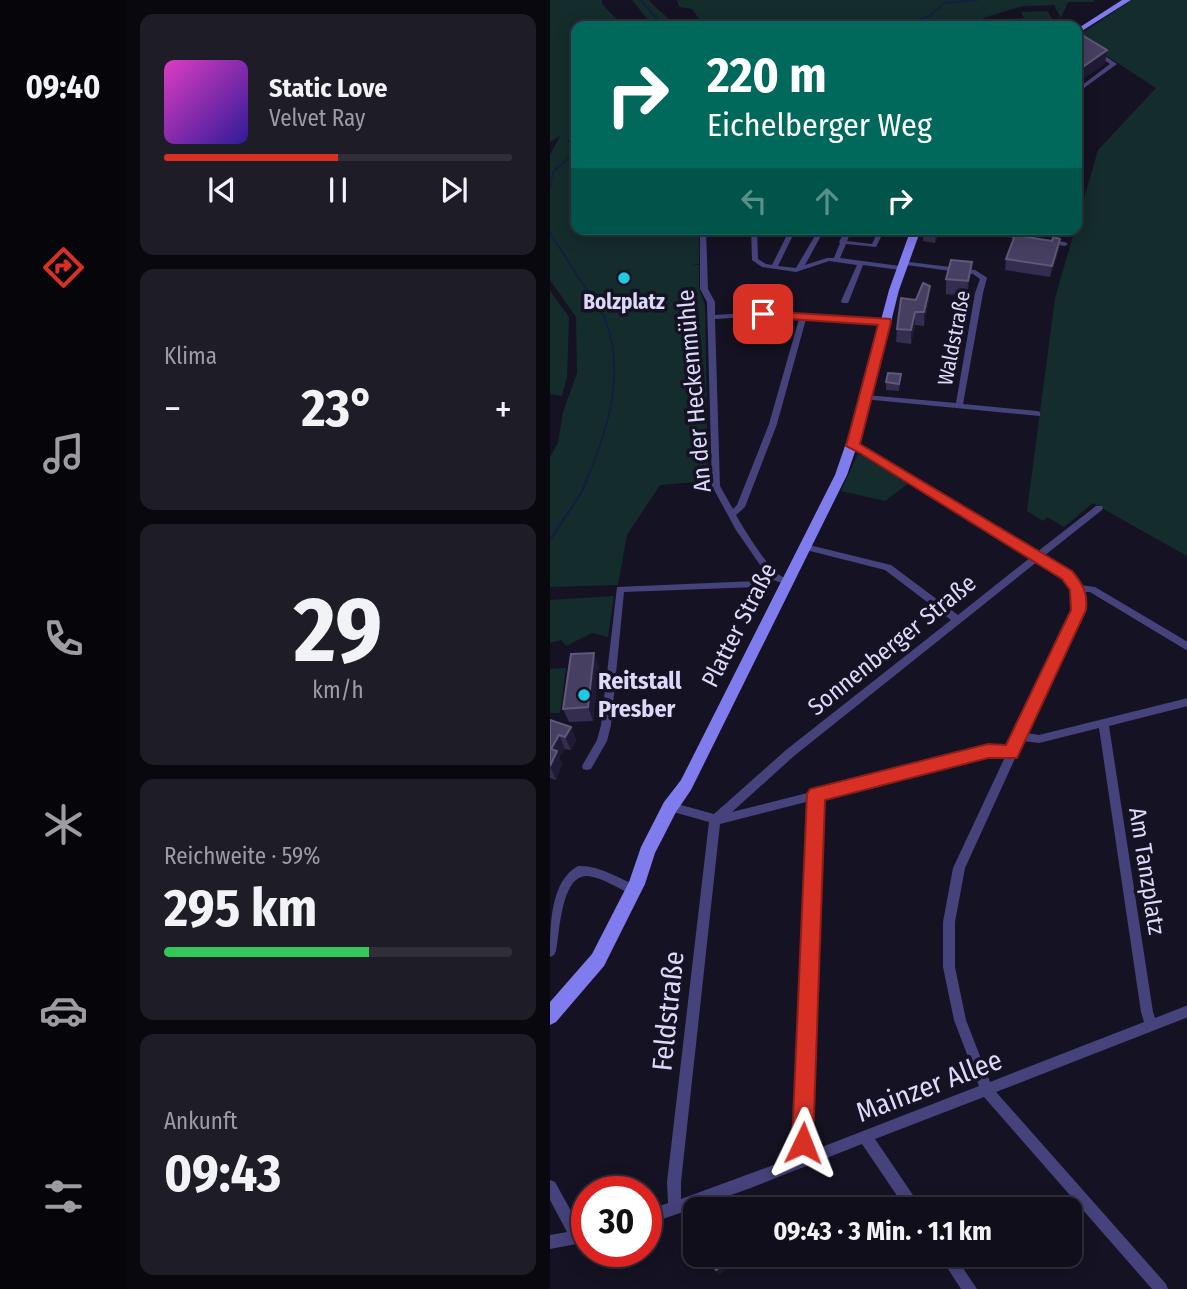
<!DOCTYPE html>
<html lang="de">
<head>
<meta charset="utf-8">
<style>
  :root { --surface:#100e1a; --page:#1e1c27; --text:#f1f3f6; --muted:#9c9ca2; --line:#302e39; --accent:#d93025 }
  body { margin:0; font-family:"Fira Sans Condensed",sans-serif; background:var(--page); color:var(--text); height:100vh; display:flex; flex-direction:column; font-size:26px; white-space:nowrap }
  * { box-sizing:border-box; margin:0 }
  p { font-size:23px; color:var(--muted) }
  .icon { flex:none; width:38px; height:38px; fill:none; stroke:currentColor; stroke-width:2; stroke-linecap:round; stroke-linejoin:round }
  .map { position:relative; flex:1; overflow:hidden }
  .sheet { display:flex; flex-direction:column; gap:14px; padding:14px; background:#09080e; width:424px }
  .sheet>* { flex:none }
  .top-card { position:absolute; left:21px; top:21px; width:511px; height:214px; border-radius:14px; box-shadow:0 4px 18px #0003,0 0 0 2px var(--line); background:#00695c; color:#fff; overflow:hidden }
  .speed { position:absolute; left:21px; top:1176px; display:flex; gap:14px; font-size:35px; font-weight:700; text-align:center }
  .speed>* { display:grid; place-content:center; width:91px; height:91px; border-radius:50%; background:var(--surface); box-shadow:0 4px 18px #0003,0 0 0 2px var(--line); line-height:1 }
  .speed .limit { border:10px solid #d22; background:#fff; color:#111 }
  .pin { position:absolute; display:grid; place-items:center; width:60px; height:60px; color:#fff; margin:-30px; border-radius:14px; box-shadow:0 4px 10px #0006 }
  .me { position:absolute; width:77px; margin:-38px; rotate:2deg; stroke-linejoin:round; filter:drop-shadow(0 0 5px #0008) }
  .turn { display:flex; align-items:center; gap:24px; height:147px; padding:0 21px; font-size:32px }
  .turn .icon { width:91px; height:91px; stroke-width:2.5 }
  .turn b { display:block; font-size:49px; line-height:60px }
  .lanes { display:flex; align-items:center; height:66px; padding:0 21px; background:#0003; justify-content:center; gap:35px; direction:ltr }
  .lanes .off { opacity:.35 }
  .big { font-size:52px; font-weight:700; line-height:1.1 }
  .sheet .card { flex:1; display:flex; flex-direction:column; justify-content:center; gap:10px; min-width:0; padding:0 24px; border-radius:14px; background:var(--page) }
  .sheet .dial { align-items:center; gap:0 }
  .dial b { font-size:91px; line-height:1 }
  .song { display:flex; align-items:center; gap:21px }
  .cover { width:84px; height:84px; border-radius:10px; background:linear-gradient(135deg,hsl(310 70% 55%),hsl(250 70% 35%)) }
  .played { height:7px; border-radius:4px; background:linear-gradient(90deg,var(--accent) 50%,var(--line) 50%) }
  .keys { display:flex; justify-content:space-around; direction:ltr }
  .heat { display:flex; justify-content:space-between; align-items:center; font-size:38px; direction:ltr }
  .charge { height:10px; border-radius:5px; background:linear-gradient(90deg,#34c759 59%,var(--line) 0) }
  .trip { position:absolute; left:133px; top:1197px; width:399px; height:70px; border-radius:14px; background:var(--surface); box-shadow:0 4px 18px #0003,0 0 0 2px var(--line); font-weight:700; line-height:70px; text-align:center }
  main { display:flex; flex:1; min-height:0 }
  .tab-bar { display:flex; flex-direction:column; width:126px; justify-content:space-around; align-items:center; background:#06060a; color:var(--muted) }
  .tab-bar .icon { width:49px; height:49px }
  .tab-bar .selected { color:var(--accent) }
  .tab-bar b { font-size:32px; color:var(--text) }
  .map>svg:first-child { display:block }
  .green { fill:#152c2c }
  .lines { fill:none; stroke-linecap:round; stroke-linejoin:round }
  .stream-far1 { stroke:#11203d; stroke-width:2 }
  .stream { stroke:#11203d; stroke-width:2.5 }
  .street { fill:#46437c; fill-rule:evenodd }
  .secondary { fill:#817cee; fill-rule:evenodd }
  .wall { fill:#352d4f }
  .shaded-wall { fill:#201a36 }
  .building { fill:#473f61; stroke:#5e5879; stroke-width:2 }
  .route { fill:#d93025; stroke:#8d1f18; stroke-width:2 }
  .poi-dot { fill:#1ec9e1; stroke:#151223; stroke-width:2.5 }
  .labels { text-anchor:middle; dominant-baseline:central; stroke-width:7; stroke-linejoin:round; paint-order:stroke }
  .far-poi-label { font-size:21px; font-weight:bold; fill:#ddd9fa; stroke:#151223 }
  .far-street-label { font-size:21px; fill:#ddd9fa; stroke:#151223 }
  .street-label { font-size:24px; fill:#ddd9fa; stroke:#151223 }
  .poi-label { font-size:24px; font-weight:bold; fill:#ddd9fa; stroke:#151223; text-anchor:start }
  .near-street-label { font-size:28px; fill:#ddd9fa; stroke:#151223 }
</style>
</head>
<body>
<main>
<nav class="tab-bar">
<b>09:40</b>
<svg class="icon selected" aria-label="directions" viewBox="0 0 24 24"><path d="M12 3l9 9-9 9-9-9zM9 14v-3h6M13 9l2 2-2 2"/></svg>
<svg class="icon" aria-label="music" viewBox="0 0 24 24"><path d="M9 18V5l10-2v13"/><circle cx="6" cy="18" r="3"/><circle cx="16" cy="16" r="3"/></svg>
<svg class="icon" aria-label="phone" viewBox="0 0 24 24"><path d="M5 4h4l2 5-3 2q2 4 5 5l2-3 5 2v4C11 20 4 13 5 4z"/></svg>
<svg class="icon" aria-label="climate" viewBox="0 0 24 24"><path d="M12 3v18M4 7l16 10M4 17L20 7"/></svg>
<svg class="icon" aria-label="car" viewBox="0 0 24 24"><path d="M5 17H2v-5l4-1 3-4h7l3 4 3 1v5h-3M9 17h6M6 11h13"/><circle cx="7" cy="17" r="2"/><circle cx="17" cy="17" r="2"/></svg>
<svg class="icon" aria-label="filters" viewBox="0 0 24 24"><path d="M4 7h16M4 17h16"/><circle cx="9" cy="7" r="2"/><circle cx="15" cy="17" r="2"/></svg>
</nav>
<section class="sheet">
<div class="card">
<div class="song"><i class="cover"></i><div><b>Static Love</b><p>Velvet Ray</p></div></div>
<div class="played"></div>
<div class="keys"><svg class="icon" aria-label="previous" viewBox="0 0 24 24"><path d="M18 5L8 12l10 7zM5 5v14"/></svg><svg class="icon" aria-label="pause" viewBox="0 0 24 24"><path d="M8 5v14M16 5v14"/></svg><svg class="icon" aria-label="next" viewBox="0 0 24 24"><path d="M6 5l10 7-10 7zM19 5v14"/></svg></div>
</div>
<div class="card"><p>Klima</p>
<div class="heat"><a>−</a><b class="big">23°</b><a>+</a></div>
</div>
<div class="card dial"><b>29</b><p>km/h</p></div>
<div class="card"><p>Reichweite · 59%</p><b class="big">295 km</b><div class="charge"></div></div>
<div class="card"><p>Ankunft</p><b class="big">09:43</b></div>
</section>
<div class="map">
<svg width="638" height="1289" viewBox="0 0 638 1289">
  <rect width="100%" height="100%" fill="#151223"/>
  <g class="green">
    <polygon points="0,0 52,0 52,4 73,26 26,26 26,135 17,141 26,148 26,229 149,229 149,264 142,265 149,265 149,288 155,306 158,481 110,485 77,535 68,585 0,587 0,457 8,443 13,412 27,373 26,317 0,280 0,155 10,136 0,142"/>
    <path d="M82,0H99C107,11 117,13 122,26H103Z"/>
    <polygon points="127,0 544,0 544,2 518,2 511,18 504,5 473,6 433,18 437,26 451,25 449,20 474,18 471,12 497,11 504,21 490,22 492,26 154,26 142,9 129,7"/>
    <polygon points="582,0 637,0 637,556 543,503 514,527 497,517 493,521 477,511 505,298 548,150 606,88 531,39 529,35"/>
    <polygon points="0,291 19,317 17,377 12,396 0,394"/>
    <polygon points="308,454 313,455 359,483 335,501 291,491"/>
    <polygon points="64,596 58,637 42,633 16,646 11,640 0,643 0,600"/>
    <polygon points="16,668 10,713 0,713 0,669"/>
  </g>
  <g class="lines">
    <g class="stream-far1">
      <polyline points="91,0 113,26"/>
      <polyline points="350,26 380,16 394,3 427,0"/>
      <polyline points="0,188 3,172 26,151"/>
      <path d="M0,233C13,253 25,272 38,292C43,300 52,309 55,319C76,373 58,428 37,479"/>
    </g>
    <polyline class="stream" points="0,540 31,493 38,477"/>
    <g class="street">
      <polygon points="527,37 567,64 527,93 527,89 560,64 527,41"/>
      <path d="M150,229H156L158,289L165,302V315L213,312L335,320L339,322L335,324L256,319L227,424L195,507L186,515C192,526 219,569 228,574C233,578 238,578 243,582L238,585L223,580L207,587L74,592L61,725L57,741L41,769L37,770L33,769L32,766L47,740L51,725L67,587L206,581L217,575L186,530L162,486L157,302L150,289ZM213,316L249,319L219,424L187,505L183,509L170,486L165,319Z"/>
      <polygon points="201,229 207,229 208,259 216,264 222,265 240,229 246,229 228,266 246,268 266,234 264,229 270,229 272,234 255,265 277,258 284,258 290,243 289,242 296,229 302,229 297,241 322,244 329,229 335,229 326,247 296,244 290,258 350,266 353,268 350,270 313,265 299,301 298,303 292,303 291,301 307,265 279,261 246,272 212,267 202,260"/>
      <polygon points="410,229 442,231 443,229 449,229 448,232 475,236 478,238 475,240"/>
      <polygon points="497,240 515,242 518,244 515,246 495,243 495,241"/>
      <polygon points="351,261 425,270 436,277 437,278 433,293 413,404 487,411 490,412 490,416 313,399 312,397 316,395 406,403 425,293 430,279 423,274 349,264 349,262"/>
      <path d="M303,443L318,448L487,552L546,506H552L553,508L552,510L494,556L520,573L530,585L545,587L638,642V651L540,592H532L534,610L477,733L489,735L638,698V706L559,726L603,1012L605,1018L638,1005V1017L446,1092L616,1284L618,1289H602L434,1097L325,1139L369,1204L371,1209H356L312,1144L198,1189L96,1225V1211L118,1203L117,1182L159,822L116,810L115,807L116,804L120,802L164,814L236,750L401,620L335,570L252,549L251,547L252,545L255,544L341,565L408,615L481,557L312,452L300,448L299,446ZM488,561C515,578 521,577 524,610L467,732L464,736L459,748L438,747L182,812L244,756ZM549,728L591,1012L594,1022L440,1082L416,1020L405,967V922L415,868L473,741L489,743ZM438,755L455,757L403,868L393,922V967L404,1020L429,1086L259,1152L271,798ZM260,801L245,1157L131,1199V1182L170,824Z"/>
      <path d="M28,866C49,865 68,878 88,886L90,890L88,894L84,895C70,890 54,878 38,876C11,874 10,932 6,951L4,955L0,957C0,927 0,881 28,866Z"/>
      <polygon points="0,1180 5,1182 31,1229 37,1228 37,1242 0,1249 0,1235 17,1232 0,1200"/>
      <polygon points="389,1255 404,1255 427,1289 411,1289"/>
    </g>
    <g class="secondary">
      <polygon points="572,0 581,0 527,34 527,29"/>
      <polygon points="361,229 371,229 349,290 318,414 297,475 141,790 126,812 105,853 95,884 54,966 6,1022 0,1025 0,1002 42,954 79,882 91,847 114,802 131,780 285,475 306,414 339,290"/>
    </g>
  </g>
  <g class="wall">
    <polygon points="374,229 390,229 385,243 373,241"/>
    <polygon points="510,239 509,250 500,277 455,270 456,259"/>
    <polygon points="422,262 420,276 417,296 396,294 396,279"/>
    <polygon points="379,299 374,326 365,325 361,344 346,342 347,329"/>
    <polygon points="351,374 349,391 336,390 336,382"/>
    <polygon points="49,667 43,721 19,722 13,709"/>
    <polygon points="0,720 21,727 26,740 21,750 15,749 9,757 12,764 6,780 0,778"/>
  </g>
  <g class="shaded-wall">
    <polygon points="557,50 555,64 527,83 527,71"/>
    <polygon points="386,229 390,229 385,243"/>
    <polygon points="510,239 509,250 500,277 502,266"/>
    <polygon points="422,262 420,276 417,296 418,281"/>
    <polygon points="380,286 379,299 374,326 374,312"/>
    <polygon points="365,312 365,325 361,344 361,330"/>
    <polygon points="44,653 49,667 43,721 38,707"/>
    <polygon points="21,727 26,740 21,750 15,737"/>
    <polygon points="9,735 15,749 9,757 12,764 6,780 0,766 1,749"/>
    <polygon points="186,1255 194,1255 169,1275 166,1270"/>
  </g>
  <g class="building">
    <polygon points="527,32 557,50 527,71"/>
    <polygon points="465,235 502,241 503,237 510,239 502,266 456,259"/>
    <polygon points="401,260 422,262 418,281 396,279"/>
    <polygon points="373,283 380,286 374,312 365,312 361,330 347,329 351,298 366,300"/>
    <polygon points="338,373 351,374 349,384 336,382"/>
    <polygon points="44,653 38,707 13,709 21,654"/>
    <polygon points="0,720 21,727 15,737 9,735 1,749 7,751 0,766"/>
    <polygon points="157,1255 186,1255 166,1270"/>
  </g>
  <path class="route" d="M213,311L340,319L341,322L310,444L522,571C533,584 538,593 536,610L467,758H438L275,800L263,1143L260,1150L253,1154L245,1150L242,1143L257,794L260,789L438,744L456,745L521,610L520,590L512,579L310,453L296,446L328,325L209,317L207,314Z"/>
  <g class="poi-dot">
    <circle cx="74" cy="278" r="7"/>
    <circle cx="34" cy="695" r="7"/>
  </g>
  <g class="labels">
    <g class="far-poi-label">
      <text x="74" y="302">Bolzplatz</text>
    </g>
    <g class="far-street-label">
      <text transform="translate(404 338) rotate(-79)">Waldstraße</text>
    </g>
    <g class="street-label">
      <text transform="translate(144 391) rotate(-95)">An der Heckenmühle</text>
      <text transform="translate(189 625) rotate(-63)">Platter Straße</text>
      <text transform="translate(342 645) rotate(-39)">Sonnenberger Straße</text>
      <text transform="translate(597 871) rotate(81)">Am Tanzplatz</text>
    </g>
    <g class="poi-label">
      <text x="48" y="681">Reitstall<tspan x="48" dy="28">Presber</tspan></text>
    </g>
    <g class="near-street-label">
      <text transform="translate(118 1011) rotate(-84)">Feldstraße</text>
      <text transform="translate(379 1086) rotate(-21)">Mainzer Allee</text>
    </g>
  </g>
</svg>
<div class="speed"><div class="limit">30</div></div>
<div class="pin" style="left:213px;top:314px;background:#d93025"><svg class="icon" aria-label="arrive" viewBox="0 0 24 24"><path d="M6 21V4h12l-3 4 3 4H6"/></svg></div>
<svg class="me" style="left:253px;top:1143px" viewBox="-20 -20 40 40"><path d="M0-17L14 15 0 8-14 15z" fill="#d93025" stroke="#fff" stroke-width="4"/></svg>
<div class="trip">09:43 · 3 Min. · 1.1 km</div>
<div class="top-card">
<div class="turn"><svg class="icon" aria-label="right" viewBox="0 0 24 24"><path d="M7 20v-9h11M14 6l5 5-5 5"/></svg><div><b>220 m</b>Eichelberger Weg</div></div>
<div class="lanes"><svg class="icon off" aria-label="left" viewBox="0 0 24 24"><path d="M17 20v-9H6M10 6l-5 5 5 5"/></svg><svg class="icon off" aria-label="ahead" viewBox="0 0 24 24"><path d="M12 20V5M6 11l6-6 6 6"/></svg><svg class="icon" aria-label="right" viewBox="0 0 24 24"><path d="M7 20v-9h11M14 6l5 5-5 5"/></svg></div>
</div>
</div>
</main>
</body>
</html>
